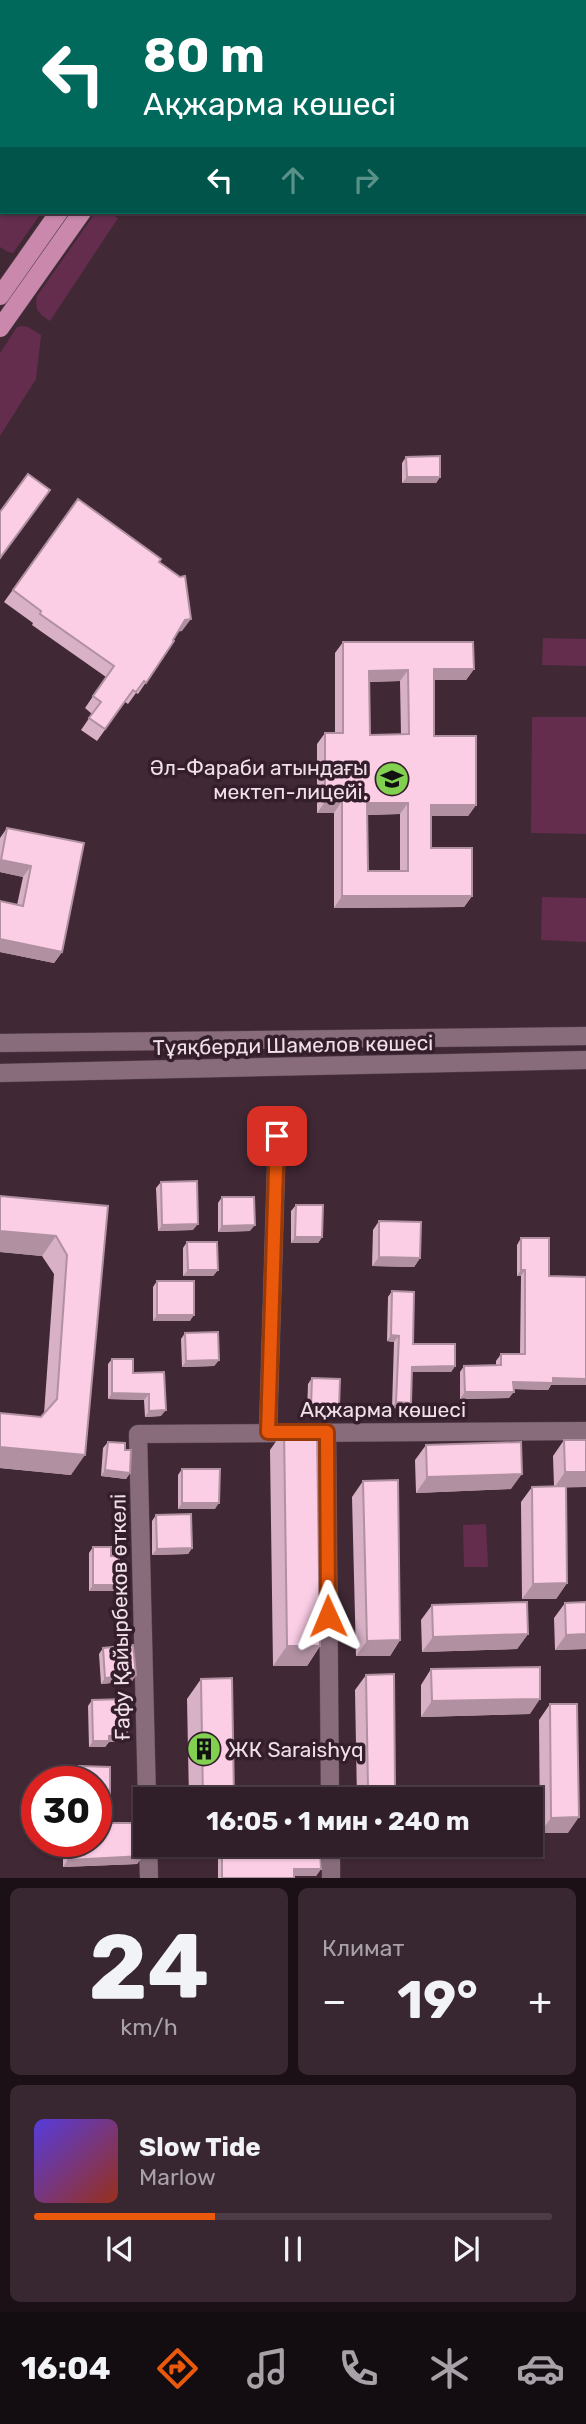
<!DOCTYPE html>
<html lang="ru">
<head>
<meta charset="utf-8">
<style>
  :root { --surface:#301e28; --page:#382730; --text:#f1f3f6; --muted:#a8a2a8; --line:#4b3c45; --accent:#ea580c }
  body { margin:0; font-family:Rubik,sans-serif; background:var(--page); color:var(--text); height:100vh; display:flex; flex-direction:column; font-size:26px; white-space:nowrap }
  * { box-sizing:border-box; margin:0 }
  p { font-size:23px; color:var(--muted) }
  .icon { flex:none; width:38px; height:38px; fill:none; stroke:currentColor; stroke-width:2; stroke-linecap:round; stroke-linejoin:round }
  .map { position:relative; height:1878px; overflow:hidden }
  .side { display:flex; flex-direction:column; gap:10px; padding:10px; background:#1a1016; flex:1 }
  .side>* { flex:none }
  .guide { position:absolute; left:0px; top:0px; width:586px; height:214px; box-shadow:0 2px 5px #0004,0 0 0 2px var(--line); background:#00695c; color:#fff; overflow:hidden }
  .speed { position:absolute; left:21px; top:1766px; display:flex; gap:14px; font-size:35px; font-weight:700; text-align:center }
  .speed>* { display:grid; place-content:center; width:91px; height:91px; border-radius:50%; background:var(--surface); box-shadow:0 2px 5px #0004,0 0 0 2px var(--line); line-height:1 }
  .speed .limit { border:10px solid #d22; background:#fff; color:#111 }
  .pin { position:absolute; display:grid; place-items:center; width:60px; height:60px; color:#fff; margin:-30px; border-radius:14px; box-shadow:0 4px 10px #0006 }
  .me { position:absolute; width:77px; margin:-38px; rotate:359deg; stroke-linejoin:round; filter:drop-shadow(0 0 5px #0008) }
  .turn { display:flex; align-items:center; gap:24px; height:147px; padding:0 28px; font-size:32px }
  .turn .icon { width:91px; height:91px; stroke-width:2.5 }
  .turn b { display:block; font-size:49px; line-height:60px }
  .lanes { display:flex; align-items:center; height:66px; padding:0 28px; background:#0003; justify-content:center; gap:35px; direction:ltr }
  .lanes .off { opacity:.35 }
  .big { font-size:52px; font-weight:700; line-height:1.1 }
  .side .card { flex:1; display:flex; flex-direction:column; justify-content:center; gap:10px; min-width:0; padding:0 24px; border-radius:10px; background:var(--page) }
  .side .dial { align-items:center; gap:0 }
  .dial b { font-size:91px; line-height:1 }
  .song { display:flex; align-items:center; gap:21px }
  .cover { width:84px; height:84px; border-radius:10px; background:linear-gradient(135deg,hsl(250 70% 55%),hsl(10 70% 35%)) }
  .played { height:7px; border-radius:4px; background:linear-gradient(90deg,var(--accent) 35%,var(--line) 35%) }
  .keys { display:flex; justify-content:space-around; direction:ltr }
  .heat { display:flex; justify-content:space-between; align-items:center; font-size:38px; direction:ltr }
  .side .tiles { flex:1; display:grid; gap:10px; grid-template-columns:1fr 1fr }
  .card:last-child { grid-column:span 2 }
  .trip { position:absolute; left:133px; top:1787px; width:410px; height:70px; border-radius:0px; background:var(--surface); box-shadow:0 2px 5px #0004,0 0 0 2px var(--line); font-weight:700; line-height:70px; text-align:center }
  .tabs { display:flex; height:112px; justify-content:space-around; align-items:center; background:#130c10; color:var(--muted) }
  .tabs .icon { width:49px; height:49px }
  .tabs .on { color:var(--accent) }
  .tabs b { font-size:32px; color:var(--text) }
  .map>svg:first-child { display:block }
  .green { fill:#642d4e }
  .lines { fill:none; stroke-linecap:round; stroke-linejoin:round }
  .minor-casing { stroke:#5a4652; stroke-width:19 }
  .tertiary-casing { stroke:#5a4652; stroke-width:19 }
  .primary-casing { stroke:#5a4652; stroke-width:19 }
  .minor { stroke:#886c7b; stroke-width:18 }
  .tertiary { stroke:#886c7b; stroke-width:18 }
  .primary { stroke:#c988ac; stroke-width:18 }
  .wall { fill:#d8b1c6; fill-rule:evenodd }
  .shaded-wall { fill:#b090a1 }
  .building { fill:#fbcee6; stroke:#b090a1; stroke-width:2; fill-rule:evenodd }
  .route-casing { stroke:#983908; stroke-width:18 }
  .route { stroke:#ea580c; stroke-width:12 }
  .labels { text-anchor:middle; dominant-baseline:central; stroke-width:7; stroke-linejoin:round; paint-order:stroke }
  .poi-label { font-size:21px; fill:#efdfe7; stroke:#351e2b; text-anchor:end }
  .street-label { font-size:21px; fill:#efdfe7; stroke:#351e2b }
</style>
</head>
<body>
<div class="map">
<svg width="586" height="1878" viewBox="0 0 586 1878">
  <rect width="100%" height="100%" fill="#402835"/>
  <g class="green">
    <polygon points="3,212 42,212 13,253 8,252 0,247 0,215"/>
    <path d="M96,212H109L118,218L50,321C39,314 34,310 37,296Z"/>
    <polygon points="22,326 28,327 41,335 36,379 0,436 0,353 17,327"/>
    <polygon points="543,638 586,639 586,666 542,665"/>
    <polygon points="532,717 586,717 586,834 531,833"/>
    <polygon points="542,897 586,898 586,942 541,940"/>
    <polygon points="486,1524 488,1567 464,1567 463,1525"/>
  </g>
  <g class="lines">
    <g class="minor-casing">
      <g id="minor">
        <polyline points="268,1432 277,1136"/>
        <polyline points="327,1432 330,1799"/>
        <polyline points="147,1799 138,1434 586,1431"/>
        <polyline points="148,1844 149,1878"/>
        <polyline points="331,1844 331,1878"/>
      </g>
    </g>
    <g class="tertiary-casing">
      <g id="tertiary">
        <polyline points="0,1043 586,1036"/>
        <polyline points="0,1073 586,1060"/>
      </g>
    </g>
    <g class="primary-casing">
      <g id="primary">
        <polyline points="213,2 214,0"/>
        <polyline points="237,2 238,0"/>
        <polyline points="0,296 59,212"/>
        <polyline points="0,328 82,212"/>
      </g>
    </g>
    <use href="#minor" class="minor"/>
    <use href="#tertiary" class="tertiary"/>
    <use href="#primary" class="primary"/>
  </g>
  <g class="wall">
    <polygon points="406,457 440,477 436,483 402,483 402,463"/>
    <polygon points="78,499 159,562 182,631 178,631 173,640 174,641 138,694 136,693 128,704 125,702 97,741 81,730 92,714 85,708 106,677 32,625 33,623 4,602"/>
    <path d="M343,642L474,669L466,680H434V736L476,805L468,816H431V848L472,896L464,907L334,908V813H317V744L325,733H335V653ZM400,681L401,735H370L369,682ZM400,814V871H368L367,815Z"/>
    <polygon points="7,828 84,843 62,952 54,963 0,952 0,901 17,905 23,877 0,872 0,838"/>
    <polygon points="161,1182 193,1230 158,1231 156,1188"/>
    <polygon points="222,1197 250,1231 218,1232 218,1203"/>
    <polygon points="296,1205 322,1237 318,1243 291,1243 291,1211"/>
    <polygon points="108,1206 71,1475 0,1468 0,1413 41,1417 44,1414 54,1274 42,1256 0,1252"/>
    <polygon points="379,1221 420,1258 414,1267 372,1266 373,1230"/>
    <polygon points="521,1238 549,1276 586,1277 586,1385 551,1385 548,1390 514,1389 509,1398 460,1399 460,1372 464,1366 496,1365 496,1361 501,1354 520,1354 521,1276 517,1276 517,1245"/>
    <polygon points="187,1242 218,1270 213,1276 183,1276 183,1248"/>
    <polygon points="157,1281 190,1321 153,1321 153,1287"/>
    <polygon points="392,1291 413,1344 455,1366 451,1372 412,1372 411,1403 407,1409 392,1408 394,1342 387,1341 388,1297"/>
    <polygon points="185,1333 219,1360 214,1366 182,1367 181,1339"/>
    <polygon points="112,1359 133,1373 164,1372 161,1416 145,1417 144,1400 108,1399 108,1364"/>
    <polygon points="312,1378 339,1408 335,1414 307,1413 308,1384"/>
    <polygon points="284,1430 320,1646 307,1666 273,1666 270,1450"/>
    <polygon points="564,1440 586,1440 586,1487 566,1487 567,1583 556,1599 522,1599 521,1502 532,1487 554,1486 553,1456"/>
    <polygon points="108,1442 130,1473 126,1479 101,1476 103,1448"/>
    <polygon points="426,1445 511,1489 416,1493 415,1460"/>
    <polygon points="182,1469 215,1509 178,1509 178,1475"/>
    <polygon points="363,1481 400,1640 390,1656 356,1656 352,1497"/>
    <polygon points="156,1515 192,1548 188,1554 152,1555 152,1521"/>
    <polygon points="93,1547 111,1556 119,1585 115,1591 89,1591 89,1553"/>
    <polygon points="586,1602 586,1649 555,1650 554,1618 565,1603"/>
    <polygon points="432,1605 528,1634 517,1649 422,1652 421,1620"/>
    <polygon points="103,1648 136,1675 132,1681 101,1684 99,1654"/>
    <polygon points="431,1669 530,1714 421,1717 421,1685"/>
    <polygon points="366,1675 395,1788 388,1799 357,1799 355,1690"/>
    <polygon points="201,1679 234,1799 189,1799 187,1699"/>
    <polygon points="92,1700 123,1741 109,1742 105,1747 89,1747 88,1706"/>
    <polygon points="550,1704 568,1833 540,1833 539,1720"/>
    <polygon points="79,1766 110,1767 110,1823 143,1823 143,1856 137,1864 63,1867 63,1841 96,1841 96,1782 74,1782 74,1774"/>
    <polygon points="222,1850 321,1869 316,1876 294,1876 294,1878 218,1878 218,1857"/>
  </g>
  <g class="shaded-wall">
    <polygon points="407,477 440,477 436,483 402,483"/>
    <polygon points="191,619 182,631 177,632 185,620"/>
    <polygon points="434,669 474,669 466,680 426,680"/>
    <polygon points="408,670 400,681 361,682 369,671"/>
    <polygon points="342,801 334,813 317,813 325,802"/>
    <polygon points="367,803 408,803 400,814 360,815"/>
    <polygon points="431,805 476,805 468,816 423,816"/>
    <polygon points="1,860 31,866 23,877 0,872 0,861"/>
    <polygon points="342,896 472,896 464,907 334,908"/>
    <polygon points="0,939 62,952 54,963 0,952"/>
    <polygon points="198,1224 193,1230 158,1231 162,1225"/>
    <polygon points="255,1225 250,1231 218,1232 222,1226"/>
    <polygon points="0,1231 56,1236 42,1256 0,1252"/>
    <polygon points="295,1237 322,1237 318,1243 291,1243"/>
    <polygon points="379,1257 420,1258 414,1267 372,1266"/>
    <polygon points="188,1270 218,1270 213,1276 183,1276"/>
    <polygon points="521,1270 525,1270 521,1276 517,1276"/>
    <polygon points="157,1315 194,1315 190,1321 153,1321"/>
    <polygon points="391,1335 399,1336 394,1342 387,1341"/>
    <polygon points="219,1360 214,1366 182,1367 186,1361"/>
    <polygon points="455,1366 451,1372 408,1372 412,1367"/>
    <polygon points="553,1378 586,1379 586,1385 551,1385 548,1390 509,1389 513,1382"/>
    <polygon points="465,1392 514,1392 509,1398 460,1399"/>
    <polygon points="112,1393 149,1394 144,1400 108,1399"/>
    <polygon points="396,1402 411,1403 407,1409 392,1408"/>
    <polygon points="311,1407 339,1408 335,1414 307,1413"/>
    <polygon points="166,1410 161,1416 145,1417 149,1411"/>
    <polygon points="0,1447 85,1455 71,1475 0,1468"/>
    <polygon points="105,1470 130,1473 126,1479 101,1476"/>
    <polygon points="565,1472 586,1472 586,1487 554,1488"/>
    <polygon points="522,1474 511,1489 416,1493 427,1477"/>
    <polygon points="182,1503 219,1503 215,1509 178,1509"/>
    <polygon points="192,1548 188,1554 152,1555 157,1549"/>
    <polygon points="567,1583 556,1599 522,1599 533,1584"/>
    <polygon points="93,1585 119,1585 115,1591 89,1591"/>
    <polygon points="528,1634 517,1649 422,1652 433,1637"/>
    <polygon points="586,1634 586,1649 555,1650 566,1635"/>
    <polygon points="400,1640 390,1656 356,1656 367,1641"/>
    <polygon points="287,1646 320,1646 307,1666 273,1666"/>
    <polygon points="136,1675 132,1681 101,1684 105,1678"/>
    <polygon points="540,1699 530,1714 421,1717 432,1701"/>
    <polygon points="127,1735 123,1741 109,1742 105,1747 89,1747 93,1741 109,1736"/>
    <polygon points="368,1788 395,1788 388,1799 360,1799"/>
    <polygon points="579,1817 568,1833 540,1833 551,1818"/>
    <polygon points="143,1856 137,1864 63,1867 68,1860"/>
    <polygon points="294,1869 321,1869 316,1876 289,1876"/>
  </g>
  <g class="building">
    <polygon points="378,0 442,0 445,2 376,2"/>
    <rect x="584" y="113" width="2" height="27"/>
    <polygon points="440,456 440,477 407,477 406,457"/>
    <polygon points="28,474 50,490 0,558 0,512"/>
    <polygon points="78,499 161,559 159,562 180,577 185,576 191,619 185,620 173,640 174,641 146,683 144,681 136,692 133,690 105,729 89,718 101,702 93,696 114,666 40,614 41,611 13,590"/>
    <path d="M343,642H473L474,669H434V736H476V805H431V848H472V896H342V801L325,802V733H343ZM408,670L409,734L370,735L369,671ZM367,803H408V871H368Z"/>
    <polygon points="7,828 84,843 62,952 0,939 0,901 23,906 31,866 1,860"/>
    <polygon points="197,1181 198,1224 162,1225 161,1182"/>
    <polygon points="0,1196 108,1206 85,1455 0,1447 0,1413 41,1417 57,1399 67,1255 56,1236 0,1231"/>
    <polygon points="222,1197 254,1197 255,1225 222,1226"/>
    <polygon points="296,1205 323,1205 322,1237 295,1237"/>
    <polygon points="379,1221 421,1222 420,1258 379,1257"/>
    <polygon points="521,1238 549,1238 549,1276 586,1277 586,1379 553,1378 553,1383 513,1382 514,1392 465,1392 464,1366 501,1365 501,1354 525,1354 525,1270 521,1270"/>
    <polygon points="187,1242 217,1242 218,1270 188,1270"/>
    <rect x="157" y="1281" width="37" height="34"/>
    <polygon points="392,1291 414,1292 413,1344 455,1344 455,1366 412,1367 411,1403 396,1402 399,1336 391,1335"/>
    <polygon points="218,1332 219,1360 186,1361 185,1333"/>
    <polygon points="112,1359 133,1359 133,1373 164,1372 166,1410 149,1411 149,1394 112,1393"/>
    <polygon points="312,1378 340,1379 339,1408 311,1407"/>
    <polygon points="317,1429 320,1646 287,1646 284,1430"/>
    <polygon points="564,1440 586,1440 586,1472 565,1472"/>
    <polygon points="108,1442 125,1443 125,1450 131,1450 130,1473 105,1470"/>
    <polygon points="521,1442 522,1474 427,1477 426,1445"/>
    <polygon points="182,1469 220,1469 219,1503 182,1503"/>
    <polygon points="398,1480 400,1640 367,1641 363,1481"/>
    <polygon points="566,1486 567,1583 533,1584 532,1487"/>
    <polygon points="191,1514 192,1548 157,1549 156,1515"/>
    <polygon points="93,1547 111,1547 111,1556 119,1556 119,1585 93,1585"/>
    <polygon points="527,1602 528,1634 433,1637 432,1605"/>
    <polygon points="586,1602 586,1634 566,1635 565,1603"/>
    <polygon points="133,1645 136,1675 105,1678 103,1648"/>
    <polygon points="540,1667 540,1699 432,1701 431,1669"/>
    <polygon points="394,1674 395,1788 368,1788 366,1675"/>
    <polygon points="232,1678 234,1799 203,1799 201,1679"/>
    <polygon points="126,1699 127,1735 109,1736 109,1741 93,1741 92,1700"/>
    <polygon points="550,1704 577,1704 579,1817 551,1818"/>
    <polygon points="79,1766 110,1767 110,1823 143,1823 143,1856 68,1860 68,1841 96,1841 96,1782 79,1782"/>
    <polygon points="516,1790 516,1799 408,1799 408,1792"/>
    <polygon points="222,1850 320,1850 321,1869 294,1869 294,1878 222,1878"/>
  </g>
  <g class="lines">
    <g class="route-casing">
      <polyline id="route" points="277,1136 268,1432 327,1432 328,1616"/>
    </g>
    <use href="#route" class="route"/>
  </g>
  <defs>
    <g id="school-disc" transform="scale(1.75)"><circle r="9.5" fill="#81d050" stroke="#351e2b"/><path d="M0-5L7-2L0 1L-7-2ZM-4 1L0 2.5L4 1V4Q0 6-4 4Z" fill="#111"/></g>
    <g id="building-disc" transform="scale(1.75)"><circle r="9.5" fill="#81d050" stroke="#351e2b"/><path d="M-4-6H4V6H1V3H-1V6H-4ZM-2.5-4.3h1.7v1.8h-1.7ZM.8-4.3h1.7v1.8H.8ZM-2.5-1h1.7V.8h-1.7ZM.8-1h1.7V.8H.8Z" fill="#111"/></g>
  </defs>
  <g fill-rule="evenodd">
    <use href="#school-disc" x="392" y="779"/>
    <use href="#building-disc" x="204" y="1749"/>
  </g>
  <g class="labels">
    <g class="poi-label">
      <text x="368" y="767">Әл-Фараби атындағы<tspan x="368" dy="24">мектеп-лицейі.</tspan></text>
      <text x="228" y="1749" text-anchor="start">ЖК Saraishyq</text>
    </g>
    <g class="street-label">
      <text transform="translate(293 1045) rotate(-1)">Тұяқберди Шамелов көшесі</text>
      <text x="383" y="1409">Ақжарма көшесі</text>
      <text transform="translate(120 1617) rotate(-91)">Ғафу Қайырбеков өткелі</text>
    </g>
  </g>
</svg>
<div class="speed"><div class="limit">30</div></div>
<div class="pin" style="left:277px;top:1136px;background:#d93025"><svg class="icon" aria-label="arrive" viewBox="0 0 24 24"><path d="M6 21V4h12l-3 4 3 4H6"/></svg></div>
<svg class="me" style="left:328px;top:1616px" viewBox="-20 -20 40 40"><path d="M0-17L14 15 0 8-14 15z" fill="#ea580c" stroke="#fff" stroke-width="4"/></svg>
<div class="trip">16:05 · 1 мин · 240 m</div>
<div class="guide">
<div class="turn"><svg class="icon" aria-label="left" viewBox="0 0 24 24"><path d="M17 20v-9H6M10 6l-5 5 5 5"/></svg><div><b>80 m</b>Ақжарма көшесі</div></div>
<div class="lanes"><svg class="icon" aria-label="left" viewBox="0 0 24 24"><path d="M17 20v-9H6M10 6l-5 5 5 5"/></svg><svg class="icon off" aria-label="ahead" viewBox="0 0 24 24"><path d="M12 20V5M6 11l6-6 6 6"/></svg><svg class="icon off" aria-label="right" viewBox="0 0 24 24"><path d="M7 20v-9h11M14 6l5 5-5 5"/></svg></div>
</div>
</div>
<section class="side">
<div class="tiles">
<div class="card dial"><b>24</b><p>km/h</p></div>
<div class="card"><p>Климат</p>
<div class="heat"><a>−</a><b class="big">19°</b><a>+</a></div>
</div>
<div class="card">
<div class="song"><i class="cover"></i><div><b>Slow Tide</b><p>Marlow</p></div></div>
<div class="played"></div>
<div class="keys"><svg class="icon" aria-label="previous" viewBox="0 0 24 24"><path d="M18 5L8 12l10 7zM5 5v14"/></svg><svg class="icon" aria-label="pause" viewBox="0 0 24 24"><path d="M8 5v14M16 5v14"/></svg><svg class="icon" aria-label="next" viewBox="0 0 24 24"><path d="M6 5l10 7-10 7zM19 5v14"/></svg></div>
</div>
</div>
</section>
<nav class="tabs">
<b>16:04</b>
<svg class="icon on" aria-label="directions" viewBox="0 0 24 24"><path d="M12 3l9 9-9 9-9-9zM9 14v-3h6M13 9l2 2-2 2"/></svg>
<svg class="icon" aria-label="music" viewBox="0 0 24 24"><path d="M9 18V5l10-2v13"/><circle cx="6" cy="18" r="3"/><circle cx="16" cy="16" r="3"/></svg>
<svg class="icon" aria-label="phone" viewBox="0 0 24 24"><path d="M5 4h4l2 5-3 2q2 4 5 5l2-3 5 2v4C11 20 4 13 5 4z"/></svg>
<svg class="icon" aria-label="climate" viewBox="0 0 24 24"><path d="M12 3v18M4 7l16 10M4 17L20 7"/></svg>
<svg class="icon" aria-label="car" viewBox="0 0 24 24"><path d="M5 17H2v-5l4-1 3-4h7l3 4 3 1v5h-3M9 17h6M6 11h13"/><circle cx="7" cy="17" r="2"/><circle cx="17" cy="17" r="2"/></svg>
</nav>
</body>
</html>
